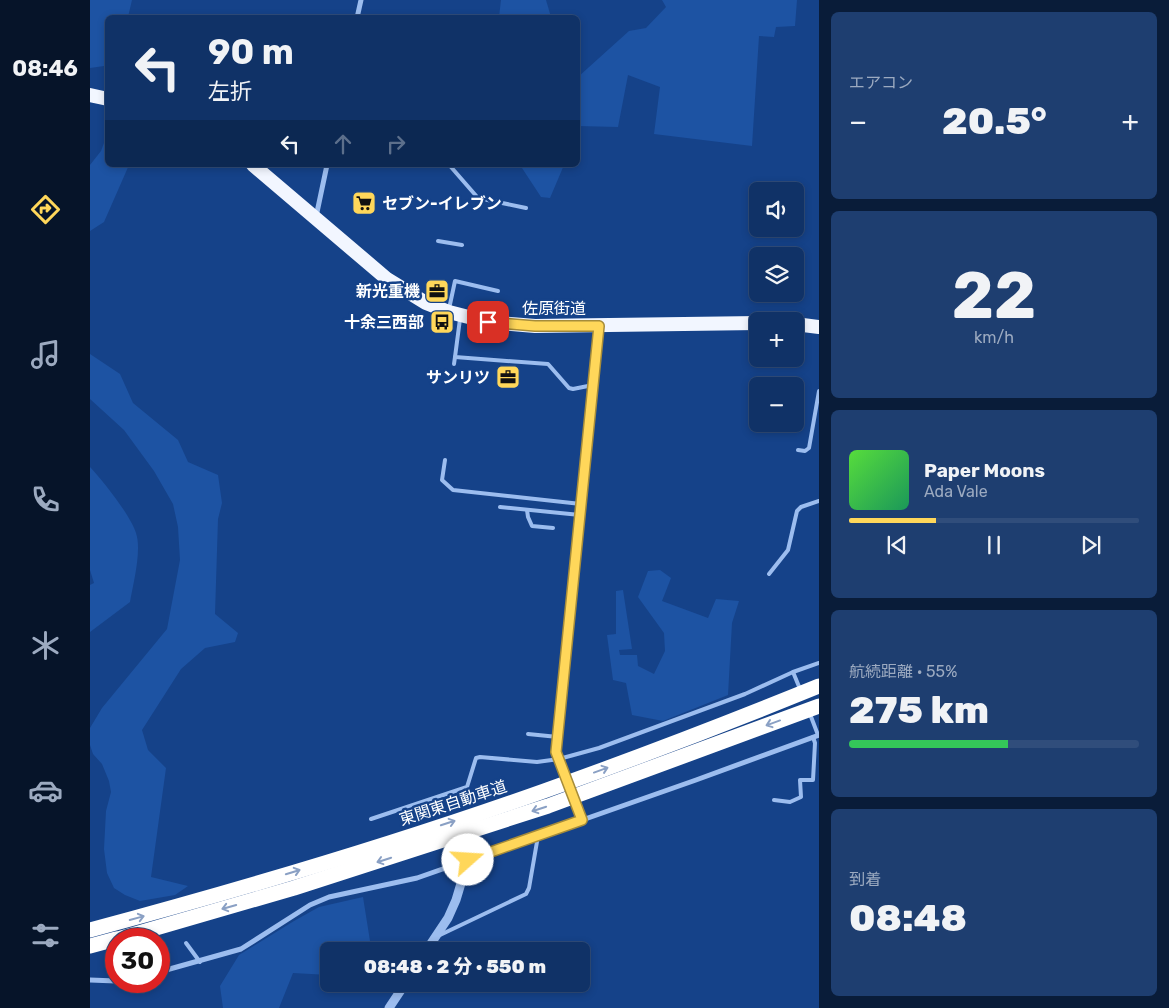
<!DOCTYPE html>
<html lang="ja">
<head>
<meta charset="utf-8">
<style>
  :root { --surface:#103267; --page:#1e3e70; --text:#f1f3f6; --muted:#9caac0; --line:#304d7b; --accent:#ffd75a }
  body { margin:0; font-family:Rubik,"Noto Sans JP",sans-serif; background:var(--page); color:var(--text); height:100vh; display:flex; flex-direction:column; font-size:19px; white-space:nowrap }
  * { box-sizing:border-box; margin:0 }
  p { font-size:16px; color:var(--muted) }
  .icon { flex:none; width:28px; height:28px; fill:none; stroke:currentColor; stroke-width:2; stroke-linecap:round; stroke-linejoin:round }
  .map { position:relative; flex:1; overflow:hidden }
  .details { display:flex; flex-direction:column; gap:12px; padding:12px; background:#091c39; width:350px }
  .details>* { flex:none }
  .top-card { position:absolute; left:15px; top:15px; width:475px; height:152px; border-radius:8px; box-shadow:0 2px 8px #0003,0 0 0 1px var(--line); background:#103267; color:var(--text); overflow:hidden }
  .controls { position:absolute; left:659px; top:182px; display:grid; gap:10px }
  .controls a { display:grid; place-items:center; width:55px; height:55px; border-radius:8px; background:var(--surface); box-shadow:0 2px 8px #0003,0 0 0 1px var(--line); font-size:25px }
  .speed { position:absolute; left:15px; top:928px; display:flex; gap:10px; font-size:25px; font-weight:700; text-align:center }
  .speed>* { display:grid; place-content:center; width:65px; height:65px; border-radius:50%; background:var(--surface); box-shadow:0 2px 8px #0003,0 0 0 1px var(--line); line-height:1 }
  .speed .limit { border:8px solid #d22; background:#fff; color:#111 }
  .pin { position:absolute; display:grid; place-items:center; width:42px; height:42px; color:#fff; margin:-21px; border-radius:10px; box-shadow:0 2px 8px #0006 }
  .me { position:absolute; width:55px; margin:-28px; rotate:71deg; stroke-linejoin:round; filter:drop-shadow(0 0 4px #0008) }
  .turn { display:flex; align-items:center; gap:18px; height:105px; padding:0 20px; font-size:22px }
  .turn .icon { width:65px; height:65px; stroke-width:2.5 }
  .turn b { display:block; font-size:35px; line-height:42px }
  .lanes { display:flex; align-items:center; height:48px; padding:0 20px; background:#0003; justify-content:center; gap:25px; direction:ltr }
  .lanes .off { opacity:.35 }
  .big { font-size:38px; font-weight:800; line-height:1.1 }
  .details .card { flex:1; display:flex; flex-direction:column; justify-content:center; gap:8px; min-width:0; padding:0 18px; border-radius:8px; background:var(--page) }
  .details .dial { align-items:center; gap:0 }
  .dial b { font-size:65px; line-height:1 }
  .song { display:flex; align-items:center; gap:15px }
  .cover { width:60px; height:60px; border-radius:8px; background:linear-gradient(135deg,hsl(110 70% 55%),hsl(150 70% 35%)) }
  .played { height:5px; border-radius:2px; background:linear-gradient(90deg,var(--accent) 30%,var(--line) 30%) }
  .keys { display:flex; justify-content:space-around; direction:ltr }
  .heat { display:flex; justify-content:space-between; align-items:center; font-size:28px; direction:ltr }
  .charge { height:8px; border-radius:4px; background:linear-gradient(90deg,#34c759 55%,var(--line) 0) }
  .trip { position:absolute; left:230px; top:942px; width:270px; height:50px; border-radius:8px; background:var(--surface); box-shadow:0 2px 8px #0003,0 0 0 1px var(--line); font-weight:800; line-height:50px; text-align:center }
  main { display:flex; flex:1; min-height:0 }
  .dock { display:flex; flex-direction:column; width:90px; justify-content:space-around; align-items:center; background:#061429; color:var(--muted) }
  .dock .icon { width:35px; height:35px }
  .dock .current { color:var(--accent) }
  .dock b { font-size:22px; color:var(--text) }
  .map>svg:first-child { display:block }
  .green { fill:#1d53a3 }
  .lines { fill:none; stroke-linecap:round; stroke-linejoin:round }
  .service { stroke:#9cbdef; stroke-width:4 }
  .minor { stroke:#9cbdef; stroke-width:5 }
  .tertiary { stroke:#9cbdef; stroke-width:9 }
  .trunk { stroke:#f2f6ff; stroke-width:14 }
  .motorway { stroke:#fff; stroke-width:15 }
  .oneway { stroke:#8aa0c4 }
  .route-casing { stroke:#a68c3a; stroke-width:12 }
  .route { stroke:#ffd75a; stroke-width:9 }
  .labels { text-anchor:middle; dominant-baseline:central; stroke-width:5; stroke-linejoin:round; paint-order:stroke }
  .poi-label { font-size:16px; font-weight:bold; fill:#fff; stroke:#154289; text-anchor:end }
  .street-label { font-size:16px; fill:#fff; stroke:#154289 }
</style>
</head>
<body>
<main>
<nav class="dock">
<b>08:46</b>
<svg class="icon current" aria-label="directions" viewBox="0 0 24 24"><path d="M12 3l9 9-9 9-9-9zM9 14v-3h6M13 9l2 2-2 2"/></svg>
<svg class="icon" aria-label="music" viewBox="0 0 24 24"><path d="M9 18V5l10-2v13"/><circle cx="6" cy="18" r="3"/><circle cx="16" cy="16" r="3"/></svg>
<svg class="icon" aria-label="phone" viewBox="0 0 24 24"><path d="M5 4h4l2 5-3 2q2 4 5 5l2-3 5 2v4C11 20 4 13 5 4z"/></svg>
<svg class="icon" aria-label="climate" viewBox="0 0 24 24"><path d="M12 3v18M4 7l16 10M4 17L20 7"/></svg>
<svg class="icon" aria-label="car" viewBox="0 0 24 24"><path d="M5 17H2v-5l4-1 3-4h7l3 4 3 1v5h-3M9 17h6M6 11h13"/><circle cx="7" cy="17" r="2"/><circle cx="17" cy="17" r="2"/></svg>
<svg class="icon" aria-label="filters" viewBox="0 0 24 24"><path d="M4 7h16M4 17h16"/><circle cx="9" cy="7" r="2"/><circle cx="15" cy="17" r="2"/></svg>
</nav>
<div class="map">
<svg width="729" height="1008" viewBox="0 0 729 1008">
  <rect width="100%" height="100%" fill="#154289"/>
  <g class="green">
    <polygon points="0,0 42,0 38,17 18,18 17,61 14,66 0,68"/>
    <polygon points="411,0 456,0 461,17 409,17"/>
    <polygon points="572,0 707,0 705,26 686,27 684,37 669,36 662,146 564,134 570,87 538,75 528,127 488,126 488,77 539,31 556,28 576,7"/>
    <polygon points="17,135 18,165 39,165 14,222 0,231 0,165 11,151"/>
    <polygon points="426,165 474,165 460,198 451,197 432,168"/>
    <polygon points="0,354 30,374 43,403 88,440 98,462 128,475 132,503 128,519 125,614 148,633 145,642 115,648 91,669 52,730 58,750 76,768 61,877 98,886 85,895 50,901 35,895 24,888 17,873 14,849 16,811 21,792 19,781 12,764 3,754 0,745 0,728 12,708 77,629 90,560 88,527 83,504 64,471 34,430 0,399"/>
    <path d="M0,467C13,481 41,516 46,533C52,551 43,584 40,602L0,632V585L4,583L0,570Z"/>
    <polygon points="570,570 581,578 572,601 618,618 626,599 649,601 642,623 638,695 573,721 542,715 536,683 523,680 517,635 526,634 526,591 533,590 542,649 529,650 530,655 547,655 548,666 564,674 575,651 574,633 548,597 558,571"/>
    <polygon points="273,897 280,941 274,951 239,951 239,975 203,973 189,1008 133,1008 130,986 149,955 204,921 229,907"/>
  </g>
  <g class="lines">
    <g class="service">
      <polyline points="361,167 388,198 436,208"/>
      <polyline points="348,241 372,245"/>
      <polyline points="359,309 365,281 408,291"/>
      <polyline points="370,319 365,357 458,364 479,388 483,389 503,385"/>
      <polyline points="364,364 365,357"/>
      <polyline points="708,450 715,451 719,448 729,391"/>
      <polyline points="355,460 352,480 363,490 491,504"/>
      <polyline points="410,507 490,515"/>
      <polyline points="437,510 438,517 442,526 463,528"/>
      <polyline points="679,574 698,550 707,511 711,507 729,501"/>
      <polyline points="703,672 710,689"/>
      <polyline points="720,714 728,735"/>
      <polyline points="438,734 468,737"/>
      <polyline points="684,800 700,802 711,797 710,780 723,780 725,743 723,737"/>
      <polyline points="281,819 377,787 386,758 390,757 447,762 469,759 509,748 655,694 703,672 729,663"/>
      <polyline points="350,935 436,894 439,888 448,836"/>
      <polyline points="96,943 110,962"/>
    </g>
    <g class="minor">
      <polyline points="267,18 271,0"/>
      <polyline points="226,217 237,165"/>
      <polyline points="477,781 466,752 509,326"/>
      <polyline points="483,798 492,820"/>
      <polyline points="69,972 151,949 220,905 239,897 327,878 606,780 729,735"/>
      <polyline points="0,980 26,981"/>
    </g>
    <g class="tertiary">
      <polyline points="336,951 358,918 366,900 378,860"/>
      <polyline points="299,1008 315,984"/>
    </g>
    <g class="trunk">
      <polyline points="0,95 18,99"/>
      <polyline points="163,165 297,279 336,303 359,312 398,322 445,326 668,323"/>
      <polyline points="705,324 729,327"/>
    </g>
    <g class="motorway">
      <path d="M0,930C153,889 305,844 454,791C547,758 638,723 729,686"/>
      <polyline points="28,939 204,888 458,806 729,706"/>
      <polyline points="0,946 26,939"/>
    </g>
  </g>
  <defs><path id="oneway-shaft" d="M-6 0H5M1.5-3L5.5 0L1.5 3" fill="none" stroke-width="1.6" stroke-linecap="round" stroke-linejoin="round" transform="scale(1.25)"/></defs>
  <g class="oneway">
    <use href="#oneway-shaft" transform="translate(683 723) rotate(160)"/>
    <use href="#oneway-shaft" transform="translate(511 770) rotate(-20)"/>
    <use href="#oneway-shaft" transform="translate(449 809) rotate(162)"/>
    <use href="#oneway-shaft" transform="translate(358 823) rotate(-18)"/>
    <use href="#oneway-shaft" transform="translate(294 860) rotate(162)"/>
    <use href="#oneway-shaft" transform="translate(203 872) rotate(-17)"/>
    <use href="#oneway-shaft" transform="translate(139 907) rotate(164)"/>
    <use href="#oneway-shaft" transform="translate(47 918) rotate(-15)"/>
  </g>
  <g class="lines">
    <g class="route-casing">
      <polyline id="route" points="378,860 492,820 466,752 509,326 445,326 398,322"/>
    </g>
    <use href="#route" class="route"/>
  </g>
  <defs>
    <g id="supermarket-square" transform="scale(1.25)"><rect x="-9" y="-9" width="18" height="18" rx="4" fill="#ffd75a" stroke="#154289"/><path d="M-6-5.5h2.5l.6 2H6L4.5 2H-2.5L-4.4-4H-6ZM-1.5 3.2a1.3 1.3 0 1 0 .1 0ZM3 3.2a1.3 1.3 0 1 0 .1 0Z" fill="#111"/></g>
    <g id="office-square" transform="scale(1.25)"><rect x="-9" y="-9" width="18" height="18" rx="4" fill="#ffd75a" stroke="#154289"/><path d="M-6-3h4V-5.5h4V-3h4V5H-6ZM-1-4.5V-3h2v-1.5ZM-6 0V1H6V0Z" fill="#111"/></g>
    <g id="bus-square" transform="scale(1.25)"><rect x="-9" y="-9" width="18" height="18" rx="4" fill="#ffd75a" stroke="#154289"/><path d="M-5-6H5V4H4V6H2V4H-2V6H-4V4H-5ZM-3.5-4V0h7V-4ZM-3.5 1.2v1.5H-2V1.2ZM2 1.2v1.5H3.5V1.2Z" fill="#111"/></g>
  </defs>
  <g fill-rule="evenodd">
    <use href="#supermarket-square" x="274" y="203"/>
    <use href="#office-square" x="347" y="291"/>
    <use href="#bus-square" x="352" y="322"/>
    <use href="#office-square" x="418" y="377"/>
  </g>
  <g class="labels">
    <g class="poi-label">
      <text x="292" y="203" text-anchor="start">セブン-イレブン</text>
      <text x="330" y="291">新光重機</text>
      <text x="334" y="322">十余三西部</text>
      <text x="400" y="377">サンリツ</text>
    </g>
    <g class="street-label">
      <text x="464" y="308">佐原街道</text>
      <text transform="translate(363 803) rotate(-18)">東関東自動車道</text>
    </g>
  </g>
</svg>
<div class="controls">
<a><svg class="icon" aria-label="sound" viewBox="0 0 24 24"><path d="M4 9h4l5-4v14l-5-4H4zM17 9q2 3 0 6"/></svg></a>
<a><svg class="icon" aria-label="layers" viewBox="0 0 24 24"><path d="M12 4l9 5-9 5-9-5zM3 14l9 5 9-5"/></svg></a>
<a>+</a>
<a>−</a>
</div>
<div class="speed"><div class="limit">30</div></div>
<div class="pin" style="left:398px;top:322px;background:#d93025"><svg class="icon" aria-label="arrive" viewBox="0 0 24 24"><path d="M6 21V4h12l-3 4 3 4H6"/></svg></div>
<svg class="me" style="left:378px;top:860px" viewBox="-20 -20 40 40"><circle r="19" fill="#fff"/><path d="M0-13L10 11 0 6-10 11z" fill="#ffd75a"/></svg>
<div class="trip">08:48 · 2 分 · 550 m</div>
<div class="top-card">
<div class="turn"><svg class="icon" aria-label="left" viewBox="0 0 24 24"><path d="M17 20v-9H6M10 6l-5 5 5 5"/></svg><div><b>90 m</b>左折</div></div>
<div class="lanes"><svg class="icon" aria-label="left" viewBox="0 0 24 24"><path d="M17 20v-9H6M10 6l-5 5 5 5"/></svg><svg class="icon off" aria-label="ahead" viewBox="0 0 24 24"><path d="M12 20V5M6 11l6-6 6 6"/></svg><svg class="icon off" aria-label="right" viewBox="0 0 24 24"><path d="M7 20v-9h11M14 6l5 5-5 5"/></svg></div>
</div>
</div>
<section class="details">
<div class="card"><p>エアコン</p>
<div class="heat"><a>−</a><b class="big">20.5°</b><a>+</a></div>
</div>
<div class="card dial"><b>22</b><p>km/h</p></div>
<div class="card">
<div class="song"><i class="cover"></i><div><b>Paper Moons</b><p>Ada Vale</p></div></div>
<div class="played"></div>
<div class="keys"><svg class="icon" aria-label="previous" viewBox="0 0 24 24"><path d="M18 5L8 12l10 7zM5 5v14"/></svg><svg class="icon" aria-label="pause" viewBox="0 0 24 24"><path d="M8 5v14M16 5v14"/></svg><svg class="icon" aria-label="next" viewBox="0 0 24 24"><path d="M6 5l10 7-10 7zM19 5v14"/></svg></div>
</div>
<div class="card"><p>航続距離 · 55%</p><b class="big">275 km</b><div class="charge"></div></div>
<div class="card"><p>到着</p><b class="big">08:48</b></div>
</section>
</main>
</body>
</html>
